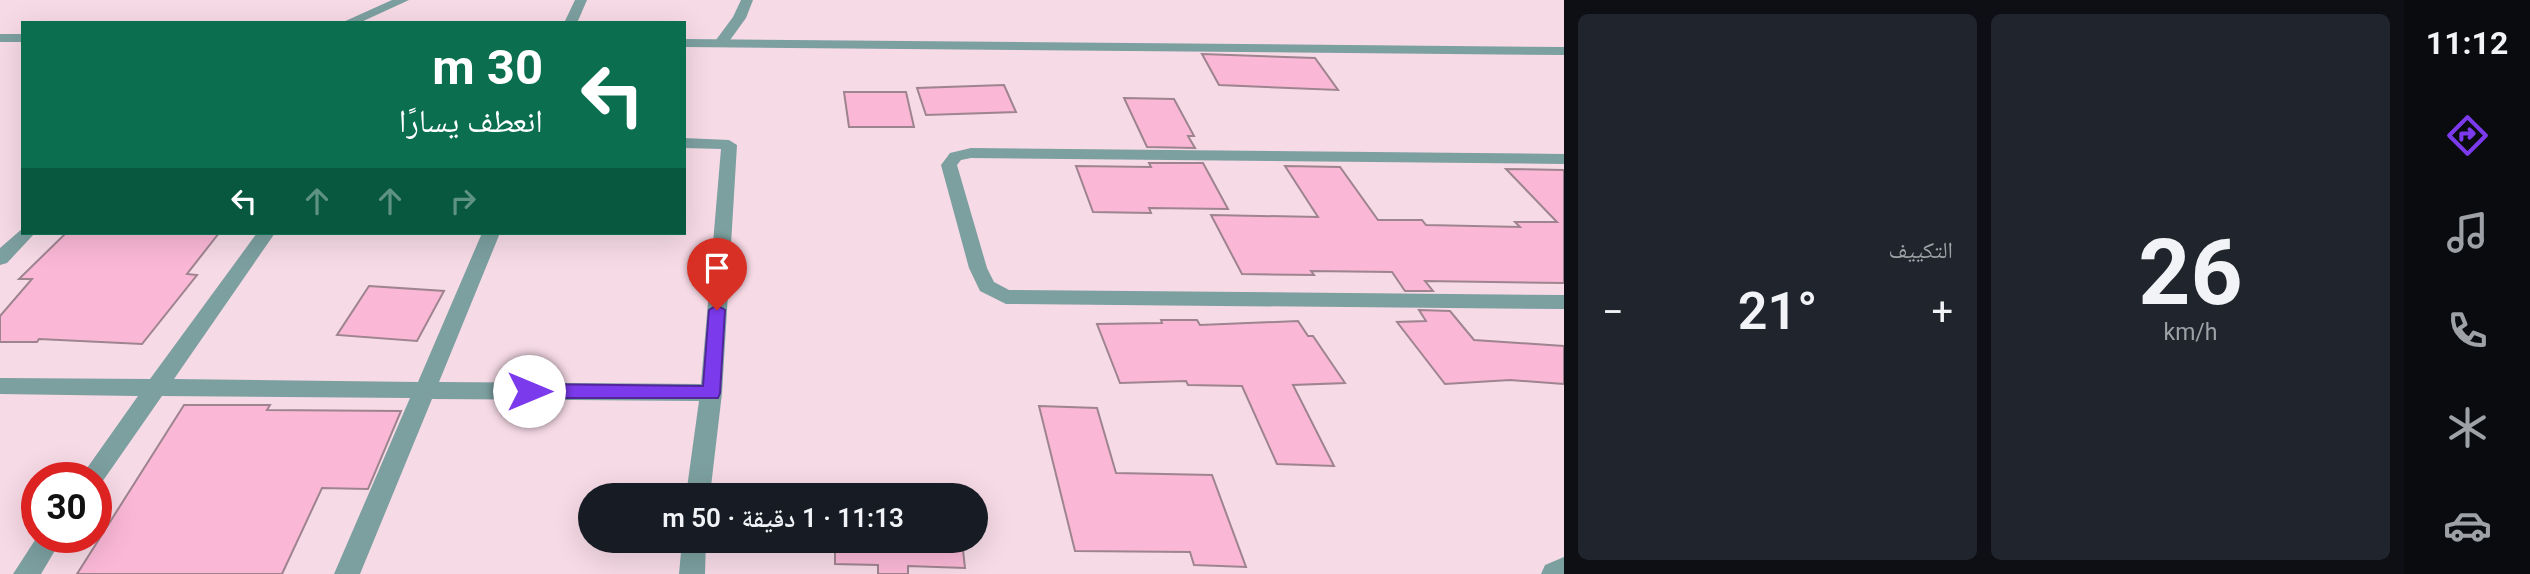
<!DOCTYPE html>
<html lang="ar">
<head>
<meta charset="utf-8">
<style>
  :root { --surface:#171b24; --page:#20242c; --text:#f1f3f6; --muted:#9ea1a6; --accent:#7c3aed }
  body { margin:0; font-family:Roboto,"Noto Naskh Arabic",sans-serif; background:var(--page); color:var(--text); direction:rtl; height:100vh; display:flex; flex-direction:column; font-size:26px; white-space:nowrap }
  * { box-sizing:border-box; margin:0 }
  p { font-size:23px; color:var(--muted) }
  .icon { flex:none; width:38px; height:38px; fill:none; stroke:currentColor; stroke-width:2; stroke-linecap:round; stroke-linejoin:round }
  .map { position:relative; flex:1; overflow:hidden; direction:ltr }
  .panel { display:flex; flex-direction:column; gap:14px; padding:14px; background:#0d0f14; width:840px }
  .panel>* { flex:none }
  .top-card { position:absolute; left:21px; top:21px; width:665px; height:214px; border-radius:0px; box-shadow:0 7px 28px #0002; direction:rtl; background:#0b6e4f; color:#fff; overflow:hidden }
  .speed { position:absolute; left:21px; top:462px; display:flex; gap:14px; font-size:35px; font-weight:700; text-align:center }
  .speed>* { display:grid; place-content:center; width:91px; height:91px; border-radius:50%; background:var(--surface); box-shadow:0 7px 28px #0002; line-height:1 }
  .speed .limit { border:10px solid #d22; background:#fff; color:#111 }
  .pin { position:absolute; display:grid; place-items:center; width:60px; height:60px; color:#fff; margin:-72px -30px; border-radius:50% 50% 50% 0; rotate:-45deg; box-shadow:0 0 7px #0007 }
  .pin .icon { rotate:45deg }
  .me { position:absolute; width:77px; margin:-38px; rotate:90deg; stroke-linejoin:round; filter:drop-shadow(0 0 5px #0008) }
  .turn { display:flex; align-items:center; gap:24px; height:147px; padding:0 28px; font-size:32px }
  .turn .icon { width:91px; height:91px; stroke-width:2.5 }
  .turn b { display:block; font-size:49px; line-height:60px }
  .lanes { display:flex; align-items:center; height:66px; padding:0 28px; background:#0003; justify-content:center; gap:35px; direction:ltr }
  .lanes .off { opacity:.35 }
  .big { font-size:52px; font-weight:600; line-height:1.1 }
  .panel .tile { flex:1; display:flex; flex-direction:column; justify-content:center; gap:10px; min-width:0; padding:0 24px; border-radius:10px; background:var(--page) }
  .panel .dial { align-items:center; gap:0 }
  .dial b { font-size:91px; line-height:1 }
  .heat { display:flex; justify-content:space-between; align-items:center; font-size:38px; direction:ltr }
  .panel .tiles { flex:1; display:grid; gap:14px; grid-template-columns:repeat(2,1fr) }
  .trip { position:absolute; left:578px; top:483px; width:410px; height:70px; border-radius:35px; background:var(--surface); box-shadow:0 7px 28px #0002; font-weight:600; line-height:70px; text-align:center; direction:rtl }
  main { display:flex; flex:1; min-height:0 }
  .dock { display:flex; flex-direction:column; width:126px; justify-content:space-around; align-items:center; background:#090b0e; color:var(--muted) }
  .dock .icon { width:49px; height:49px }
  .dock .selected { color:var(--accent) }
  .dock b { font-size:32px; color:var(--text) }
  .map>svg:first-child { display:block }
  .building { fill:#fab8d6; stroke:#9e848f; stroke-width:2 }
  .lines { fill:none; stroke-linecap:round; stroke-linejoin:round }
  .service { fill:#7c9f9f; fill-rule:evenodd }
  .minor { fill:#7c9f9f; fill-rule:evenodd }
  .route { fill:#7c3aed; stroke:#51269a; stroke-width:2 }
</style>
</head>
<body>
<main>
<nav class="dock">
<b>11:12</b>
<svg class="icon selected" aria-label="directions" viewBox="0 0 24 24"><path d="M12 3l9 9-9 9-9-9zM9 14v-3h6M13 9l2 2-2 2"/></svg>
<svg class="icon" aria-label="music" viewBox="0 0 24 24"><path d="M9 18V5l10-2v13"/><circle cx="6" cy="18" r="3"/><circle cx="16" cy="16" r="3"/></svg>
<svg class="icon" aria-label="phone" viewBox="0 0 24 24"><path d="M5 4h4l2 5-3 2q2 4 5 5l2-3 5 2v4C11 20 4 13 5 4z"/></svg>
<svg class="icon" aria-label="climate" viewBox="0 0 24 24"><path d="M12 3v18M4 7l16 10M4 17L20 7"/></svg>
<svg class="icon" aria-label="car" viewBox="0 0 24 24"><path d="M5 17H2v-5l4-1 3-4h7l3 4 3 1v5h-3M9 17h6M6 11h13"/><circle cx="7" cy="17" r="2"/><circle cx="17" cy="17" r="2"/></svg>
</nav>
<section class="panel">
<div class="tiles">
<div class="tile dial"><b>26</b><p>km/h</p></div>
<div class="tile"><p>التكييف</p>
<div class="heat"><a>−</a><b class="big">21°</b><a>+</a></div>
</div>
</div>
</section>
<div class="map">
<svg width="1564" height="574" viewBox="0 0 1564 574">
  <rect width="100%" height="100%" fill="#f6dae6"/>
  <g class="building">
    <polygon points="1202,54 1315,58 1338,90 1219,85"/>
    <polygon points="1004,85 1016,112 926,115 917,88"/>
    <polygon points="844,92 906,92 914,127 849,127"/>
    <polygon points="1124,98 1174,99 1194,136 1188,136 1195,148 1147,147"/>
    <polygon points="1149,163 1203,163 1228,209 1149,208 1151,213 1093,212 1076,166 1151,167"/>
    <polygon points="1285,166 1340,167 1378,220 1422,220 1426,225 1520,227 1515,222 1557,222 1506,169 1564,170 1564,283 1425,281 1433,291 1405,291 1392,272 1311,271 1314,275 1242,274 1211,215 1318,217"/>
    <polygon points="66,233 219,233 187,274 197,275 142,344 39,339 37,342 0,342 0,316 32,279 19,279"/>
    <polygon points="369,286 444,291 417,341 337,335"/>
    <polygon points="1419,310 1450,311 1474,340 1564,346 1564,384 1510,380 1445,384 1397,322 1426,321"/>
    <polygon points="1161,320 1197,320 1200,325 1298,321 1308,336 1313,336 1345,383 1293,385 1334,466 1277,464 1242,386 1188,385 1186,381 1120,383 1097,324 1162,323"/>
    <polygon points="184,405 270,405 267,410 401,411 368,489 322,488 282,574 77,574"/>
    <polygon points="1039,406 1097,408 1116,473 1212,475 1246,567 1194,565 1190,552 1075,551"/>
    <polygon points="852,485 853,495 739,495 739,488"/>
    <polygon points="739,541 962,541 965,568 908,566 908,574 878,574 878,565 835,564 835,544 738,547"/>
  </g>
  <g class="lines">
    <g class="service">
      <polygon points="392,0 409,0 359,23 341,23"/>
      <polygon points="741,0 753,0 746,18 725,47 715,47 713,44 733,17"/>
    </g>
    <g class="minor">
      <polygon points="575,0 587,0 577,23 564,23"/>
      <rect x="0" y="34" width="23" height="8"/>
      <polygon points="684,39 1564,47 1564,55 684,47"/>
      <polygon points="684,138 729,140 737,145 722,393 710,495 686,495 699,401 432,399 360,574 334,574 410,398 162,396 100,485 96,487 96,478 80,478 138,396 0,394 0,378 150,379 257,233 275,233 174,379 418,382 482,233 500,233 439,382 701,384 721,149 684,148"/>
      <polygon points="971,148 1564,154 1564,164 971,158 961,160 957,165 987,268 994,282 1009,290 1564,295 1564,309 1006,304 980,291 969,268 941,165 950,153"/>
      <polygon points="23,228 23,233 35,233 7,263 0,265 0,248"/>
      <polygon points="37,537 63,537 41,574 13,574"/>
      <polygon points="682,541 706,541 705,574 679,574"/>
      <polygon points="1564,557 1564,574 1541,574 1545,565"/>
    </g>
  </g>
  <polygon class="route" points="717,305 725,310 720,393 718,398 529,398 523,396 520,391 523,386 529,384 703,386 709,310"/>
</svg>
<div class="speed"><div class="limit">30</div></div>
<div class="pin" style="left:717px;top:310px;background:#d93025"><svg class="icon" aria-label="arrive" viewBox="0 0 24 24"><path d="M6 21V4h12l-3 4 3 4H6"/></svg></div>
<svg class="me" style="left:529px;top:391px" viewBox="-20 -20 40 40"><circle r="19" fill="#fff"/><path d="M0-13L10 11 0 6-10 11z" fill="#7c3aed"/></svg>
<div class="trip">11:13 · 1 دقيقة · 50 m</div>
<div class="top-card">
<div class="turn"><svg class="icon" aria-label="left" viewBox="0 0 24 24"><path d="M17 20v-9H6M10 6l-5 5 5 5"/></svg><div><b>30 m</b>انعطف يسارًا</div></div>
<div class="lanes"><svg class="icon" aria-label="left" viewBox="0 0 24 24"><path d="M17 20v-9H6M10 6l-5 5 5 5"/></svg><svg class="icon off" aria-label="ahead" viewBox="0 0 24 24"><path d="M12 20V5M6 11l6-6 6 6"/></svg><svg class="icon off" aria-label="ahead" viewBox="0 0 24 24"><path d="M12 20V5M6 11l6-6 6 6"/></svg><svg class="icon off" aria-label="right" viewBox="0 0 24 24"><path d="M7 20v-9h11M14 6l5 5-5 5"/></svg></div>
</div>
</div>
</main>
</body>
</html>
